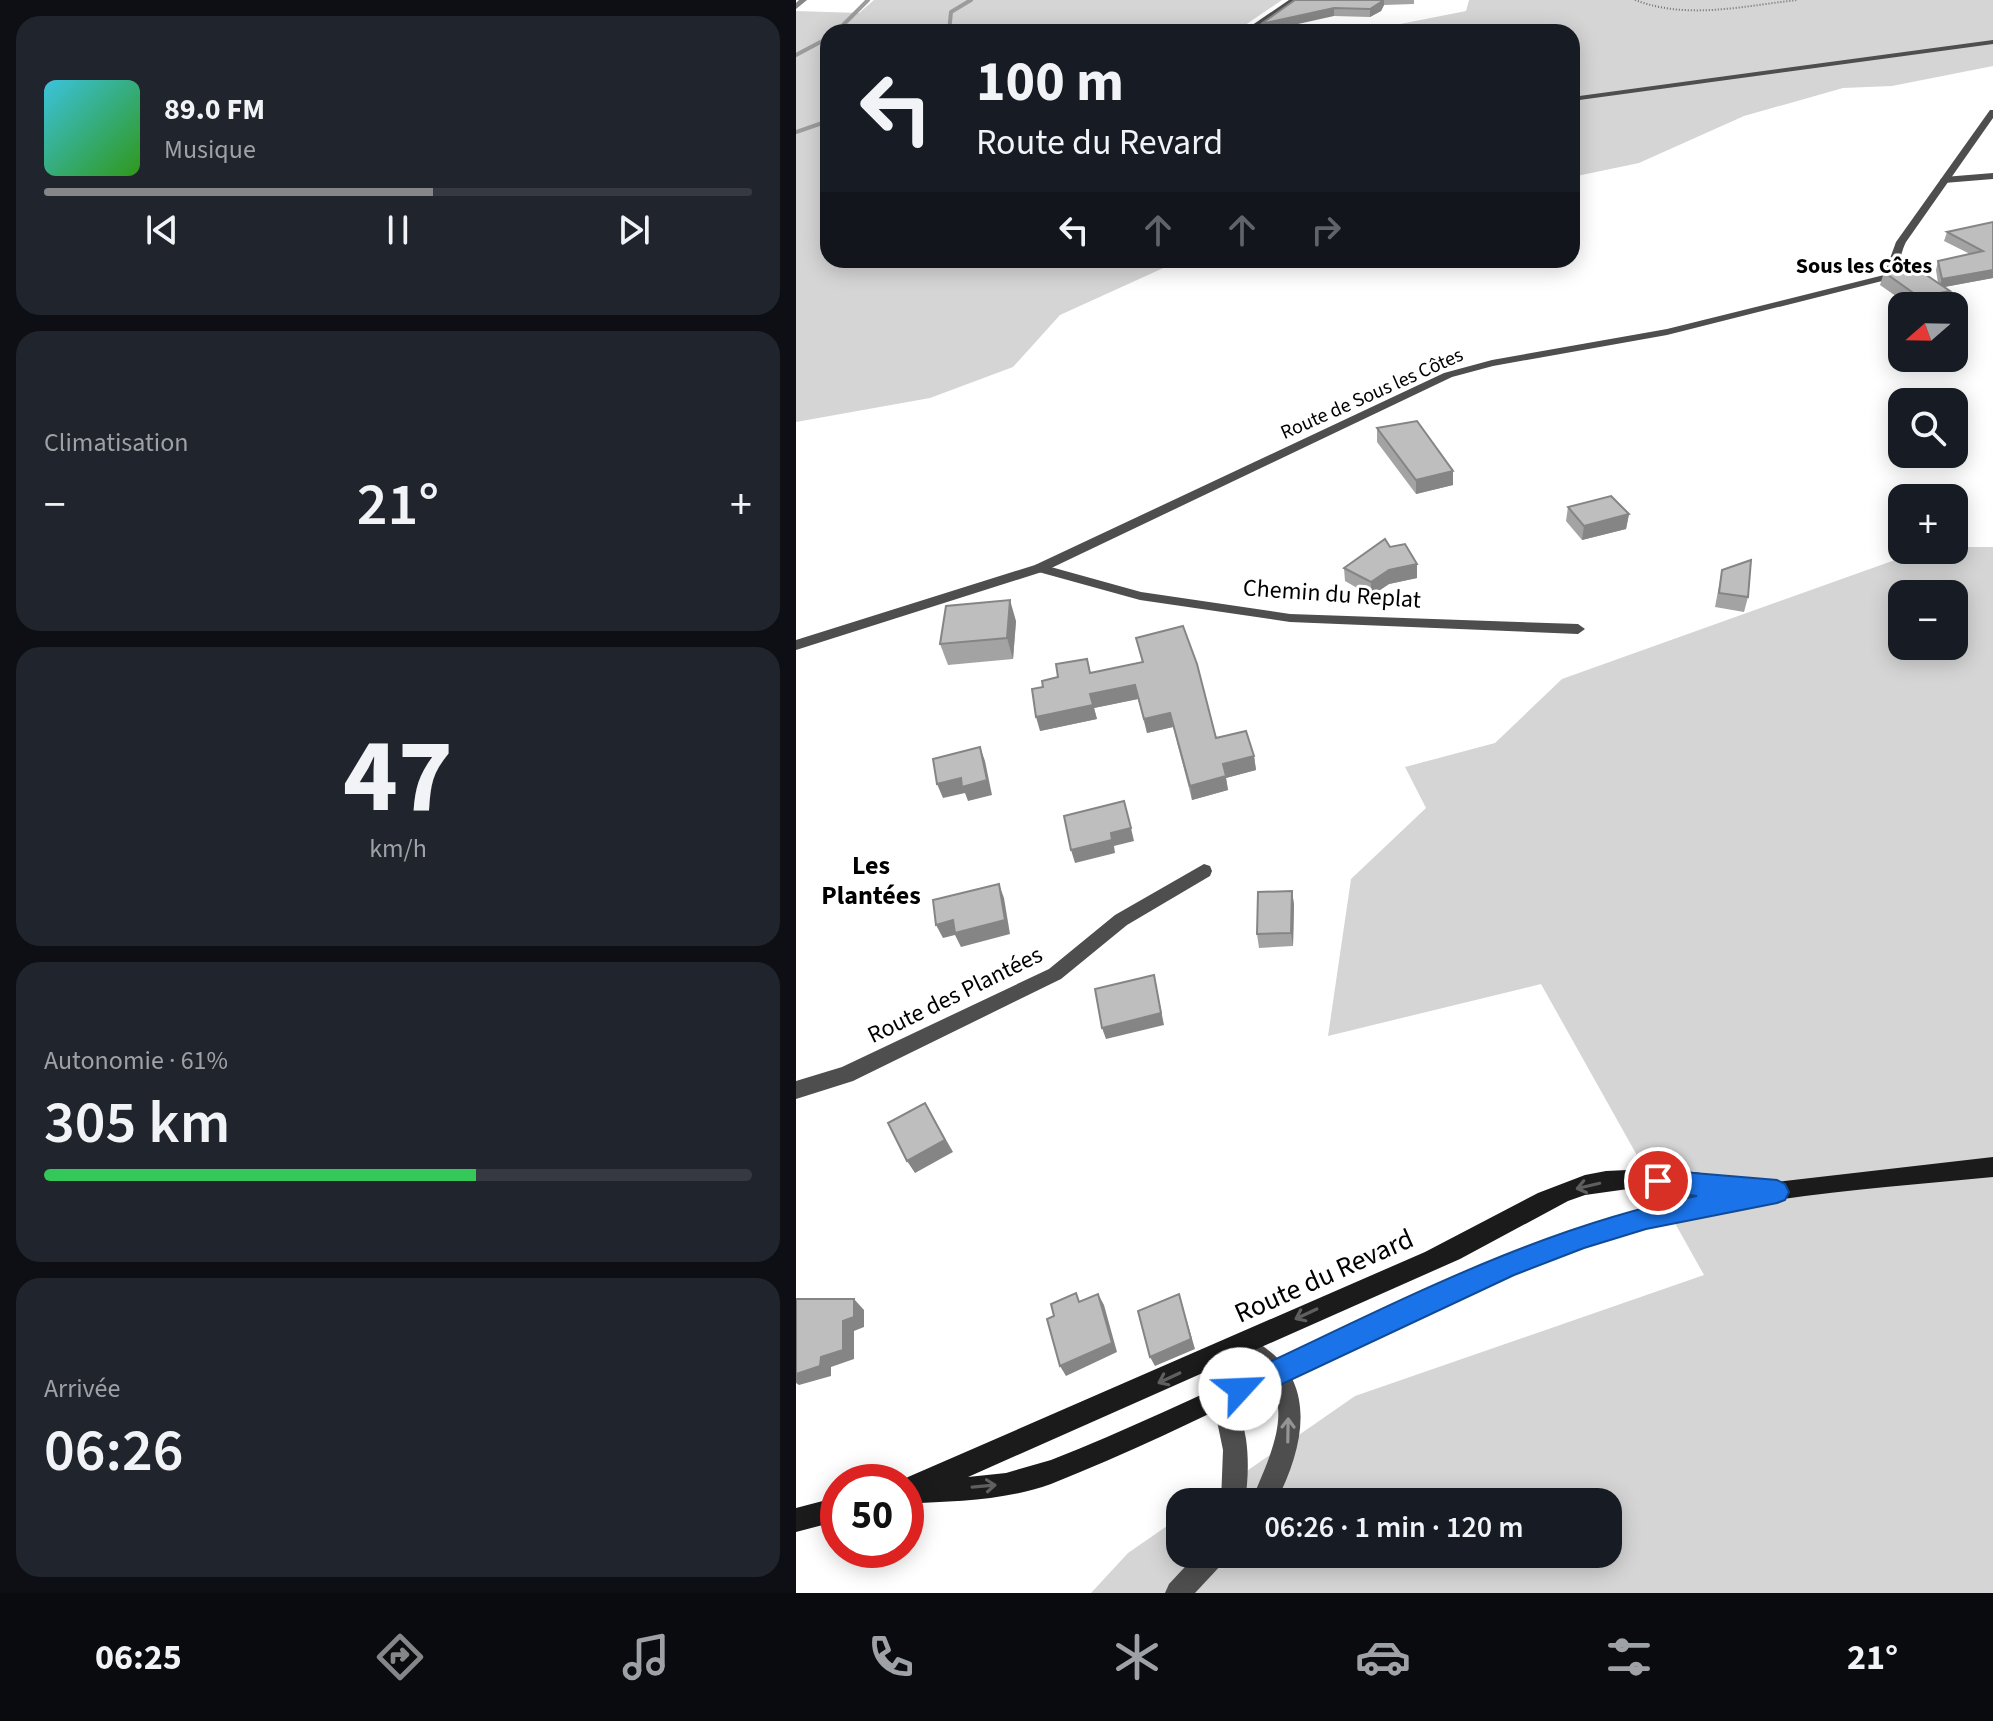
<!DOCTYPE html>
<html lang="fr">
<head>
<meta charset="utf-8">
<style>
  :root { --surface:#171b24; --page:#20242c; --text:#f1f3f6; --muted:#9ea1a6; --line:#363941; --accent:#858687 }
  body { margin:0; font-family:"Source Sans 3",sans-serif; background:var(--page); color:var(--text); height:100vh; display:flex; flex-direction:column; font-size:30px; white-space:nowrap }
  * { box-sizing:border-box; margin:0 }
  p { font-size:26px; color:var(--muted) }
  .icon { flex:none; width:44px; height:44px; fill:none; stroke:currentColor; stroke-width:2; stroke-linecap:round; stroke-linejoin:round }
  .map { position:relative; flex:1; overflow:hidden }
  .sheet { display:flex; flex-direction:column; gap:16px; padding:16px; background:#0d0f14; width:796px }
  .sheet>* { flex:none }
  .guide { position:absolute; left:24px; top:24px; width:760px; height:244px; border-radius:24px; box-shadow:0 4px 20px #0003; background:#171b24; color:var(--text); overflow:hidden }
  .needle { width:52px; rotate:250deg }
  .fabs { position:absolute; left:1092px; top:292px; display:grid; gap:16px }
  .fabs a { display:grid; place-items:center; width:80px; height:80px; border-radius:16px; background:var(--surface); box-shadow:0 4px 20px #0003; font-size:40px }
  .speed { position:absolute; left:24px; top:1464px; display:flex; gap:16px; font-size:40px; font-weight:700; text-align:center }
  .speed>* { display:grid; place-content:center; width:104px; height:104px; border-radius:50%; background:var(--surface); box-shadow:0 4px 20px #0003; line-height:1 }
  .speed .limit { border:12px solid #d22; background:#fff; color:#111 }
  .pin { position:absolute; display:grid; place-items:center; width:68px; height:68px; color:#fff; margin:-34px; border:4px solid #fff; border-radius:50%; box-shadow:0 2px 8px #0007 }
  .me { position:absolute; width:88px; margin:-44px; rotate:65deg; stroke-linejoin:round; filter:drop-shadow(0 0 6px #0008) }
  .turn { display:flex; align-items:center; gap:28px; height:168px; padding:0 24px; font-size:36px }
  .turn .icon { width:104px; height:104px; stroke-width:2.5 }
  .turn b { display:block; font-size:56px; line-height:68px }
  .lanes { display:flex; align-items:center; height:76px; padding:0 24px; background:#0003; justify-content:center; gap:40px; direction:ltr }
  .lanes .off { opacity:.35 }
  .big { font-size:60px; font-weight:600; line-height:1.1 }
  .sheet .widget { flex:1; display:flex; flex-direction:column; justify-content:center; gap:12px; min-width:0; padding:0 28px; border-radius:24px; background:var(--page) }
  .sheet .dial { align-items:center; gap:0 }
  .dial b { font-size:104px; line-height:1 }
  .song { display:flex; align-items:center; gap:24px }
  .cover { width:96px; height:96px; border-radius:12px; background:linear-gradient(135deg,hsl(190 70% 55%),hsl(110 70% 35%)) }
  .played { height:8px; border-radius:4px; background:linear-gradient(90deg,var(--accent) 55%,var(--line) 55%) }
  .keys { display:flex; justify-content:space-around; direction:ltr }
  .heat { display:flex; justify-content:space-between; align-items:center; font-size:44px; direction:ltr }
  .charge { height:12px; border-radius:6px; background:linear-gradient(90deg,#34c759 61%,var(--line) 0) }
  .trip { position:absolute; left:370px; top:1488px; width:456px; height:80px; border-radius:24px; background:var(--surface); box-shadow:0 4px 20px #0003; font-weight:600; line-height:80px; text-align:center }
  .dock { display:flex; height:128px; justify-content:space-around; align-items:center; background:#090b0e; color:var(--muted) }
  .dock .icon { width:56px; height:56px }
  .dock .selected { color:var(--accent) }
  .dock b { font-size:36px; color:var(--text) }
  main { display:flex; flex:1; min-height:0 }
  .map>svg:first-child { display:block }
  .green { fill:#d5d5d5; fill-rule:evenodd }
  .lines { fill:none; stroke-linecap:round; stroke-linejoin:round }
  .stream { stroke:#9c9c9c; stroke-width:4 }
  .path { stroke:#707070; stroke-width:2; stroke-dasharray:1 2; stroke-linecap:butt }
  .service { fill:#4e4e4e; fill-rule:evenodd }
  .minor { fill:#4e4e4e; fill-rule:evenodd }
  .tertiary { fill:#4e4e4e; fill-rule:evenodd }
  .secondary { fill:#1b1b1b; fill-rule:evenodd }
  .wall { fill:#a3a3a3 }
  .shaded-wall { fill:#858585 }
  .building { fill:#bebebe; stroke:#858585; stroke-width:2 }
  .oneway { stroke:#5f5f5f }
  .oneway2 { stroke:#959595 }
  .route { fill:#1a73e8; stroke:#114b97; stroke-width:2 }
  .labels { text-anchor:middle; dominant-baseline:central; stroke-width:6; stroke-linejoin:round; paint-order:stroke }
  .far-street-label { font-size:20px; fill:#000; stroke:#fff }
  .far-neighbourhood-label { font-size:22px; font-weight:bold; fill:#000; stroke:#fff }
  .street-label { font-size:24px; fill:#000; stroke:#fff }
  .neighbourhood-label { font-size:26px; font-weight:bold; fill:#000; stroke:#fff }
  .near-street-label { font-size:28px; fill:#000; stroke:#fff }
</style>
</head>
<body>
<main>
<section class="sheet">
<div class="widget">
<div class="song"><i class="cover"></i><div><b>89.0 FM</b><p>Musique</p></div></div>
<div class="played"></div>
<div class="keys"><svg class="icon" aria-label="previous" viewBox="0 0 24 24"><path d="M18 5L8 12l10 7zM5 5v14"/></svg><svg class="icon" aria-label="pause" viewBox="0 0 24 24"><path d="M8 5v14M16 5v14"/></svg><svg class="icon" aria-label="next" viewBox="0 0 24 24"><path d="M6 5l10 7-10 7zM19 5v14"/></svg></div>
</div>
<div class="widget"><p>Climatisation</p>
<div class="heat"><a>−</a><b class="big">21°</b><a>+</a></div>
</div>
<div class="widget dial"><b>47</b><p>km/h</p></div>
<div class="widget"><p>Autonomie · 61%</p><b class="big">305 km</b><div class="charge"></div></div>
<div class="widget"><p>Arrivée</p><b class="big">06:26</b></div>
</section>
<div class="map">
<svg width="1197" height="1593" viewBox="0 0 1197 1593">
  <rect width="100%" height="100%" fill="#fff"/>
  <g class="green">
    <polygon points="78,0 486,0 439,32 32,32 32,260 385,260 264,315 217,367 134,398 0,422 0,11 63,13"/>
    <polygon points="673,0 1197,0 1197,66 1096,86 1047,88 948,116 843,163 776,177 776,32 545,32 574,30 670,11"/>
    <path d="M1158,547H1197V1593H295L332,1553L384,1517V1554H812V1502H406L559,1396L908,1275L745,984L532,1036L555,879L630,808L609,767L699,743L766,679L1127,550H1158ZM1106,594H1158V646H1106Z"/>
  </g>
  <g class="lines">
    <g class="stream">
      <polyline points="40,32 72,0"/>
      <polyline points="153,32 155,12 175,0"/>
      <polyline points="0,55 32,38"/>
      <polyline points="0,132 32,121"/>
    </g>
    <path class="path" d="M839,0C891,20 947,6 1001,0"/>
    <polygon class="service" points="244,564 345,592 494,614 782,624 789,629 782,634 494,622 344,600 239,571 239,565"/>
    <g class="minor">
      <polygon points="1197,173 1197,179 1148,183 1144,180 1148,177"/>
      <polygon points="408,864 414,866 416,871 414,876 331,925 265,979 57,1081 0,1099 0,1081 46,1067 253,969 319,915"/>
    </g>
    <g class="tertiary">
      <polygon points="493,0 500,0 454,32 446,32"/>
      <polygon points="1197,40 1197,44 776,101 776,97"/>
      <path d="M1194,110H1197V118L1110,242C1104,254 1103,269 1094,279L871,335L697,366L656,377L249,571L0,650V640L239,565L648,373L696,360L871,329L1088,275L1100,242Z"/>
      <path d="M444,1334C523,1367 513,1437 480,1502H455C474,1455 509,1393 448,1360C430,1391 445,1407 450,1439C453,1460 452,1481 449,1502H425L427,1450L416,1397V1381L436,1337Z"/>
      <polygon points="401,1554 431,1554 427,1563 399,1593 369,1593 373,1584"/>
    </g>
    <g class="secondary">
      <path d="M1197,1157V1177C1076,1189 950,1196 832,1232C632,1294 450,1406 255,1484C208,1501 160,1501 110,1504V1482H105L112,1477L629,1252L742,1193L789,1175L810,1171L853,1169L898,1172L970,1183ZM832,1189L909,1193C815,1212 726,1248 638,1286C510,1343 386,1408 255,1460L210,1473L172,1477L664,1259L772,1201L789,1195Z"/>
      <polygon points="42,1497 42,1521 0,1532 0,1508"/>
    </g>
  </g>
  <g class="wall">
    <polygon points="499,0 618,0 618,4 588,5 585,11 574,17 538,16"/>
    <polygon points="1197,222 1197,278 1148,287 1154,291 1149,304 1138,306 1114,306 1084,285 1088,272 1142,283 1140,270 1142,261 1174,254 1148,241 1151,232"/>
    <polygon points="581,428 657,485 620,494 581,442"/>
    <polygon points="772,507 833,514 830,529 786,540 770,521"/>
    <polygon points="594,547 621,564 621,578 593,584 575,596 549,581 548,568"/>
    <polygon points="926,570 952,597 948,612 919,607"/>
    <polygon points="220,621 217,659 152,665 144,644"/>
    <polygon points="340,638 420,738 458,756 460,770 430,778 432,790 396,800 377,727 351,733 342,699 298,708 301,719 244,731 294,673 346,662"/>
    <polygon points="496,891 498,905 497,946 463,948 461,934"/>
  </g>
  <g class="shaded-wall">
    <polygon points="3,0 11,0 0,9 0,3"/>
    <polygon points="586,0 588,0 588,5 585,11 574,17 574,9"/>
    <polygon points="538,8 538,16 466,32 465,24"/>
    <polygon points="1197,270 1197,278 1143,288 1146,279"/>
    <polygon points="1154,291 1149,304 1138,306 1120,306 1123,297"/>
    <polygon points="657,471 657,485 620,494 620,480"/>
    <polygon points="833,514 830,529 786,540 788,526"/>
    <polygon points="621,564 621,578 593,584 575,596 575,582 593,570"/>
    <polygon points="214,600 220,621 217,659 211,638"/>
    <polygon points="339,685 342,699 298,708 301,719 244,731 240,717 294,694"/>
    <polygon points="374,713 377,727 351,733 348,719"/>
    <polygon points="184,747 189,761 196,795 172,801 169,793 147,798 141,784"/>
    <polygon points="458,756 460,770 430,778 432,790 396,800 394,786 427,764"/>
    <polygon points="335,828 338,841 318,846 319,853 279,863 275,850 315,833"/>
    <polygon points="203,884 208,898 214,934 165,947 159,935 147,938 140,925 157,920"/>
    <polygon points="496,891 498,905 497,946 495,933"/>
    <polygon points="358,975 368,1025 310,1039 306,1028"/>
    <polygon points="129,1103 157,1152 119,1173 111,1161"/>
    <polygon points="302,1294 308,1305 321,1352 270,1376 264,1366"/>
    <polygon points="383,1294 399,1349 359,1366 354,1357"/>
    <polygon points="58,1299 68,1310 68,1327 58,1331 58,1359 35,1367 35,1376 3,1385 0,1383 0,1374 25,1357 47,1321"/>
  </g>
  <g class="building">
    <polygon points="499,0 586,0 585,2 574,9 538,8 465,24"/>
    <polygon points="1197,222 1197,270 1146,279 1142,261 1187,251 1151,232"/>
    <polygon points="1114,264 1154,291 1123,297 1088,272"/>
    <polygon points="621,421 657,471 620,480 581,428"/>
    <polygon points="815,496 833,514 788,526 772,507"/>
    <polygon points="589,539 594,547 609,544 621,564 593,570 575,582 548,568"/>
    <polygon points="955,560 952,597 923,593 926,570"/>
    <polygon points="214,600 211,638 144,644 150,606"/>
    <polygon points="387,626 401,664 420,738 450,731 458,756 427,764 430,776 394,786 374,713 348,719 339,685 294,694 297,705 240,717 236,689 247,687 246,681 262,677 260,664 291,659 294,673 347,662 340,638"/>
    <polygon points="184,747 191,780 166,787 165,778 141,784 137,759"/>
    <polygon points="328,801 335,828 315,833 316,840 275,850 268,816"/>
    <polygon points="203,884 209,920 159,933 157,920 140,925 137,900"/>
    <polygon points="496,891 495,933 461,934 462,892"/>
    <polygon points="358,975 365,1013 306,1028 299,989"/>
    <polygon points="129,1103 149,1140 111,1161 92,1123"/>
    <polygon points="280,1293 283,1302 302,1294 316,1343 264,1366 251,1319 258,1316 255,1304"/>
    <polygon points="383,1294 395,1339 354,1357 342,1311"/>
    <polygon points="0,1299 58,1299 58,1317 47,1321 47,1350 25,1357 24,1366 0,1374"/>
  </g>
  <defs><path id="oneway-shaft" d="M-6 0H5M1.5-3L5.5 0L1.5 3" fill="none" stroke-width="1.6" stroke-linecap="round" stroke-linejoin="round" transform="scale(2)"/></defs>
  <g class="oneway">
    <use href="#oneway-shaft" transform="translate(792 1186) rotate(167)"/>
    <use href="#oneway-shaft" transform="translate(510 1314) rotate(155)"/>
    <use href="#oneway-shaft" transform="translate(373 1378) rotate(155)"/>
    <use href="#oneway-shaft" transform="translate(188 1486) rotate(-5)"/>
  </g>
  <use class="oneway2" href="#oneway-shaft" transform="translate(492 1430) rotate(-89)"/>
  <path class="route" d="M862,1170L981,1180L989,1184L993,1192L989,1200L981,1203L850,1229L788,1248L718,1275L454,1399L444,1403L435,1399L431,1389L435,1380C587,1310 737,1228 901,1196L854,1189L850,1181L854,1173Z"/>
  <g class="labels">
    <g class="far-street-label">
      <text transform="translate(576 394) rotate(-24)">Route de Sous les Côtes</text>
    </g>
    <g class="far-neighbourhood-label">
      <text x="1068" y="266">Sous les Côtes</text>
    </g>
    <g class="street-label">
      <text transform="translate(536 594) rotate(4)">Chemin du Replat</text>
      <text transform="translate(159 995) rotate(-26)">Route des Plantées</text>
    </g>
    <g class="neighbourhood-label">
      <text x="75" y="865">Les<tspan x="75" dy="30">Plantées</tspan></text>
    </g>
    <g class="near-street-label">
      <text transform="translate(528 1276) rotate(-24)">Route du Revard</text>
    </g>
  </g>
</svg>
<div class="fabs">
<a><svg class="needle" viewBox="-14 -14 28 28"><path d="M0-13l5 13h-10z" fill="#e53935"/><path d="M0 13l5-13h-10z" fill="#9ea1a6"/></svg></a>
<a><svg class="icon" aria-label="search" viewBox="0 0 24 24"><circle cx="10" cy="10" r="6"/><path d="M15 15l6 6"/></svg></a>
<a>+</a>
<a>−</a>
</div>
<div class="speed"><div class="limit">50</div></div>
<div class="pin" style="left:862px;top:1181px;background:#d93025"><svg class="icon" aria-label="arrive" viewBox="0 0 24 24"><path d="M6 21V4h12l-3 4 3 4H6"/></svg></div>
<svg class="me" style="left:444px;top:1389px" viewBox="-20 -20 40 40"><circle r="19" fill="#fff"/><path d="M0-13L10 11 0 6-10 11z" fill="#1a73e8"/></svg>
<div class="trip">06:26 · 1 min · 120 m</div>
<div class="guide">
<div class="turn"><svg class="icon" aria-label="left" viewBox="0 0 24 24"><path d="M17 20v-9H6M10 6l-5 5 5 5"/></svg><div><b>100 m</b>Route du Revard</div></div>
<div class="lanes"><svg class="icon" aria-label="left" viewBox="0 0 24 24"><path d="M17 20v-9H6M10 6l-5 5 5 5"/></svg><svg class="icon off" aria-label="ahead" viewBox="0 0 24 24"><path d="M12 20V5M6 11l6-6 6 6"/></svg><svg class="icon off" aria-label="ahead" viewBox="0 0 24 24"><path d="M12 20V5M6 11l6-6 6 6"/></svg><svg class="icon off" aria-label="right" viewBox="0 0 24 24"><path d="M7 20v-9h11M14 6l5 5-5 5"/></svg></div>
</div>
</div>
</main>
<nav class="dock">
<b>06:25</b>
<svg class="icon selected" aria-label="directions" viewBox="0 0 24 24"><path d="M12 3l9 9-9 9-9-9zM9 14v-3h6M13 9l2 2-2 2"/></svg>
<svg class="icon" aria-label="music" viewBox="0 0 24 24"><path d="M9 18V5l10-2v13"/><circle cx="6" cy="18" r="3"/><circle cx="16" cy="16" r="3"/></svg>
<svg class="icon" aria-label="phone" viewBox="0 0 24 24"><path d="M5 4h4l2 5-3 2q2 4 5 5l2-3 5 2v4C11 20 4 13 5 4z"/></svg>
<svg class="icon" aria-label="climate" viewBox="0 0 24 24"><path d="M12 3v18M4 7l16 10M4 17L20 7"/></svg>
<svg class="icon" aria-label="car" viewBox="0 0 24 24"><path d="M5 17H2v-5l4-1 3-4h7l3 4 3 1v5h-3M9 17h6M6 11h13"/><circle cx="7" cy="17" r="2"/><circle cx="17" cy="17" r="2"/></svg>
<svg class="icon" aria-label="filters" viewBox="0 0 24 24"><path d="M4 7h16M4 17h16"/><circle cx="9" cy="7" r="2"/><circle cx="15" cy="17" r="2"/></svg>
<b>21°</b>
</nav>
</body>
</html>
